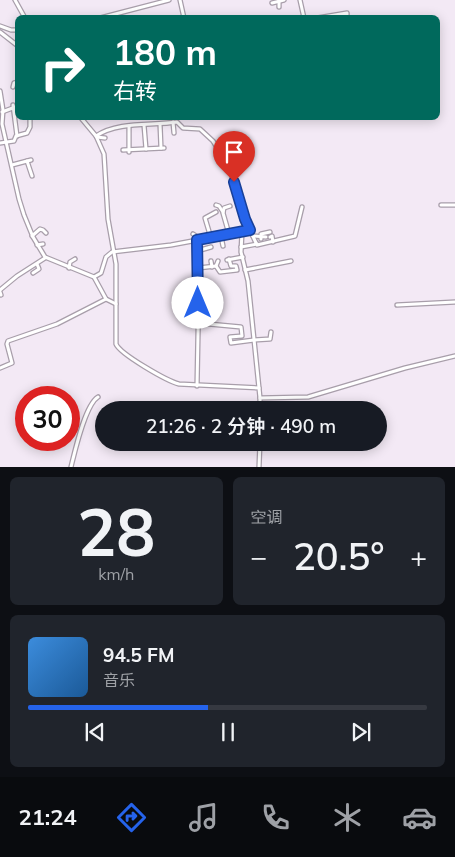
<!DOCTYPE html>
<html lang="zh">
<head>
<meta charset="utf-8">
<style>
  :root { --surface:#171b24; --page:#20242c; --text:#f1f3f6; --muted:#9ea1a6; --line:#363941; --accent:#2563eb }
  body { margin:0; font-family:Mulish,"Noto Sans SC",sans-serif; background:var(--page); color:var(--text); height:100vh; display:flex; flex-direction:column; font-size:19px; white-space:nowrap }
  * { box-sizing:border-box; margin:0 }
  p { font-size:16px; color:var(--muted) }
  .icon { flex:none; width:28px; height:28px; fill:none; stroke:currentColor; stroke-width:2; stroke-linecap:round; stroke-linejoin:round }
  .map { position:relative; height:467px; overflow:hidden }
  .sheet { display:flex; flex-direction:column; gap:10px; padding:10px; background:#0d0f14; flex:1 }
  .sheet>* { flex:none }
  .hud { position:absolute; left:15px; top:15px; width:425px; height:105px; border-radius:8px; box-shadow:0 2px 12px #0003; background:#00695c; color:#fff; overflow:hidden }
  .speed { position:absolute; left:15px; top:386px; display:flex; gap:10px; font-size:25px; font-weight:700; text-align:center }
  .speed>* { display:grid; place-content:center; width:65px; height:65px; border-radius:50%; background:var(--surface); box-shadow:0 2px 12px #0003; line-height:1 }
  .speed .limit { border:8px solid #d22; background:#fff; color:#111 }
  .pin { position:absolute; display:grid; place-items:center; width:42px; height:42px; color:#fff; margin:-51px -21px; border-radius:50% 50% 50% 0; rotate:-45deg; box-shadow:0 0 5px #0007 }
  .pin .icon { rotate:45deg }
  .me { position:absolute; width:55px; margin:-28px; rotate:0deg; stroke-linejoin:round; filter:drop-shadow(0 0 4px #0008) }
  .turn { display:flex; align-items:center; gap:18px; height:105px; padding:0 15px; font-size:22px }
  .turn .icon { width:65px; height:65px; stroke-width:2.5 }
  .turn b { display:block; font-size:35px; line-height:42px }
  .big { font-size:38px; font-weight:600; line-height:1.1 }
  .sheet .tile { flex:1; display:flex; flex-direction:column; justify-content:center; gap:8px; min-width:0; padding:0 18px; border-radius:8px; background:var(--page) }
  .sheet .dial { align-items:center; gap:0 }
  .dial b { font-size:65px; line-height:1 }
  .song { display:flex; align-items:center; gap:15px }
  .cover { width:60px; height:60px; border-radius:8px; background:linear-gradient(135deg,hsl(210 70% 55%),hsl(210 70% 35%)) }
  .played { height:5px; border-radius:2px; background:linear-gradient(90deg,var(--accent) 45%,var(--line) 45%) }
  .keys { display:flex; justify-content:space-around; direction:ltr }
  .heat { display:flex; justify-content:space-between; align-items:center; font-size:28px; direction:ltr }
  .sheet .tiles { flex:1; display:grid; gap:10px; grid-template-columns:1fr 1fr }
  .tile:last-child { grid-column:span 2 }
  .trip { position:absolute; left:95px; top:401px; width:292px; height:50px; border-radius:25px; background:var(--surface); box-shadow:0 2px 12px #0003; font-weight:600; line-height:50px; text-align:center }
  .tab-bar { display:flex; height:80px; justify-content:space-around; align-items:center; background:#090b0e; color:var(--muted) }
  .tab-bar .icon { width:35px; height:35px }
  .tab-bar .on { color:var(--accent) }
  .tab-bar b { font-size:22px; color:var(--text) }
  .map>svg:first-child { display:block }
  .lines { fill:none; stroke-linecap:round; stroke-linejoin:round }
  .minor-casing { stroke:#a89eaa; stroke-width:5.5 }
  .minor { stroke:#fff; stroke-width:3 }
  .route-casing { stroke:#184099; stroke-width:12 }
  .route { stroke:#2563eb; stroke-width:9 }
</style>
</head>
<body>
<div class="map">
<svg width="455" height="467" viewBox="0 0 455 467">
  <rect width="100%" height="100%" fill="#f3e9f5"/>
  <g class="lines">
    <g class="minor-casing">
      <g id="minor">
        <polyline points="15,0 25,18"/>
        <polyline points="180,0 184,18"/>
        <polyline points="300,0 304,18"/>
        <polyline points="272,3 284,0"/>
        <polyline points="279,7 279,1"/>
        <polyline points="100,18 169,0"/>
        <polyline points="317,18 347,13 347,18"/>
        <polyline points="0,26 11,30 18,30"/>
        <polyline points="0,32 18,46"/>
        <polyline points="13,87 14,83 18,82"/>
        <polyline points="0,91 3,110 2,124 19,199 24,215 33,237 45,257 94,277 106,299 116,304"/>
        <polyline points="13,105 17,136"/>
        <polyline points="2,112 18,106"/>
        <path d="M81,118L96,136L104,154L108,219L116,264V344C120,354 167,381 179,384L259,388L260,398L308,397L405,368L455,356"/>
        <polyline points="173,122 174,133"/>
        <polyline points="160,124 161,148"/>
        <polyline points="144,125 146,149"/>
        <polyline points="129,126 129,152"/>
        <path d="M96,136C118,121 151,126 177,122L183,128L200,129L213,141L229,167L245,219L257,245L295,236L302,207"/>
        <polyline points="97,137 105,138"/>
        <polyline points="0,143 14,141 16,136 27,133 30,127 30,118"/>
        <polyline points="123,150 164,148"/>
        <polyline points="27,161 32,176"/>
        <polyline points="12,165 31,160"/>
        <polyline points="216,205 219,206 223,212"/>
        <polyline points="441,205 455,205"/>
        <polyline points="242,232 241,252 248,281 259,388"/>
        <polyline points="193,234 196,236 197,240 199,283 197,386"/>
        <polyline points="229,234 223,213 224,208 230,206"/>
        <polyline points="32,236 40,229 43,230 46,233"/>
        <polyline points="221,236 223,246"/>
        <polyline points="253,236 266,237"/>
        <polyline points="270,237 272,236 273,242"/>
        <polyline points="211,238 205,218 216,212"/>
        <polyline points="261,239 261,234 270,232"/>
        <polyline points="37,245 43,244"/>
        <polyline points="241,247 257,244"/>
        <polyline points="197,251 211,247"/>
        <polyline points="227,260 243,257"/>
        <polyline points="211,261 212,267"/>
        <polyline points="216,266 218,261"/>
        <polyline points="69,268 70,262 75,259"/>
        <polyline points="198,268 216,266 220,272 237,270 236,266 231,266 229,259"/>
        <polyline points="245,270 291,261"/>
        <polyline points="33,273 39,269 37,264"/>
        <polyline points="94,277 101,273 106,257 112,252 171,245 251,230"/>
        <polyline points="0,290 17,276 45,258"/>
        <polyline points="0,292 1,295"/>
        <polyline points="397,305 455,302"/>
        <polyline points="198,323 241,327 242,336 230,337 231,343 254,340"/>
        <polyline points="254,340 270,339 271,332"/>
        <polyline points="0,368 12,363 7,344 8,341 57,324 106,299"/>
        <polyline points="260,410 260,398"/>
        <path d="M71,467C75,451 85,405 98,397"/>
        <polyline points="259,467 260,442"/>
      </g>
    </g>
    <use href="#minor" class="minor"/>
  </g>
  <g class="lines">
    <g class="route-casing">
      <polyline id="route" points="198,303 197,240 250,230 245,219 234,182"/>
    </g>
    <use href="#route" class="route"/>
  </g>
</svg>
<div class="speed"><div class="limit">30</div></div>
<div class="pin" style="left:234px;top:182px;background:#d93025"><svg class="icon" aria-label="arrive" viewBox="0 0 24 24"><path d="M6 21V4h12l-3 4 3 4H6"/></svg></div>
<svg class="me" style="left:198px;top:303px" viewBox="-20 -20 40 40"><circle r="19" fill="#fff"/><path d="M0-13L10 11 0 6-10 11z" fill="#2563eb"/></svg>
<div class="trip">21:26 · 2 分钟 · 490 m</div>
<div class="hud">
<div class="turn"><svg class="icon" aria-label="right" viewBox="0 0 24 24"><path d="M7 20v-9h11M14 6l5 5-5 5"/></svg><div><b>180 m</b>右转</div></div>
</div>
</div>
<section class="sheet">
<div class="tiles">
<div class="tile dial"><b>28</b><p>km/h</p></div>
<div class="tile"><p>空调</p>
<div class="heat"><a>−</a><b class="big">20.5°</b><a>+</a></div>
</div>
<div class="tile">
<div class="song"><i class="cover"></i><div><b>94.5 FM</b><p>音乐</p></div></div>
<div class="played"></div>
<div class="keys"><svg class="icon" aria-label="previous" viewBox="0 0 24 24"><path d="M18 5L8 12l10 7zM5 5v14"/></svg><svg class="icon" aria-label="pause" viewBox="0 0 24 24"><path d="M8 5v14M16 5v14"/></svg><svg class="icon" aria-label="next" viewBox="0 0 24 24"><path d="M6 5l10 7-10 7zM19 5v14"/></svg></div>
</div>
</div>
</section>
<nav class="tab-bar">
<b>21:24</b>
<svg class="icon on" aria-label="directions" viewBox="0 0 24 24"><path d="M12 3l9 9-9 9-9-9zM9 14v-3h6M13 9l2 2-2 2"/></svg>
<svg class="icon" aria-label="music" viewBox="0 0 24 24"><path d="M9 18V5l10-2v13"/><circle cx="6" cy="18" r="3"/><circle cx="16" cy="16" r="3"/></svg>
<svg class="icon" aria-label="phone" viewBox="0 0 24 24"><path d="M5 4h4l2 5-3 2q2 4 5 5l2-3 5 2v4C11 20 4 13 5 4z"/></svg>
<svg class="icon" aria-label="climate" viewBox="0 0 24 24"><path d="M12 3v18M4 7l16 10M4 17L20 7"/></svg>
<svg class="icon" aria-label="car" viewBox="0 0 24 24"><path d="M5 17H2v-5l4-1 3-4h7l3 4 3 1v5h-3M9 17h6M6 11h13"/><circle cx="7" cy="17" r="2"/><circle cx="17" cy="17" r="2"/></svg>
</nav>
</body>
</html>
